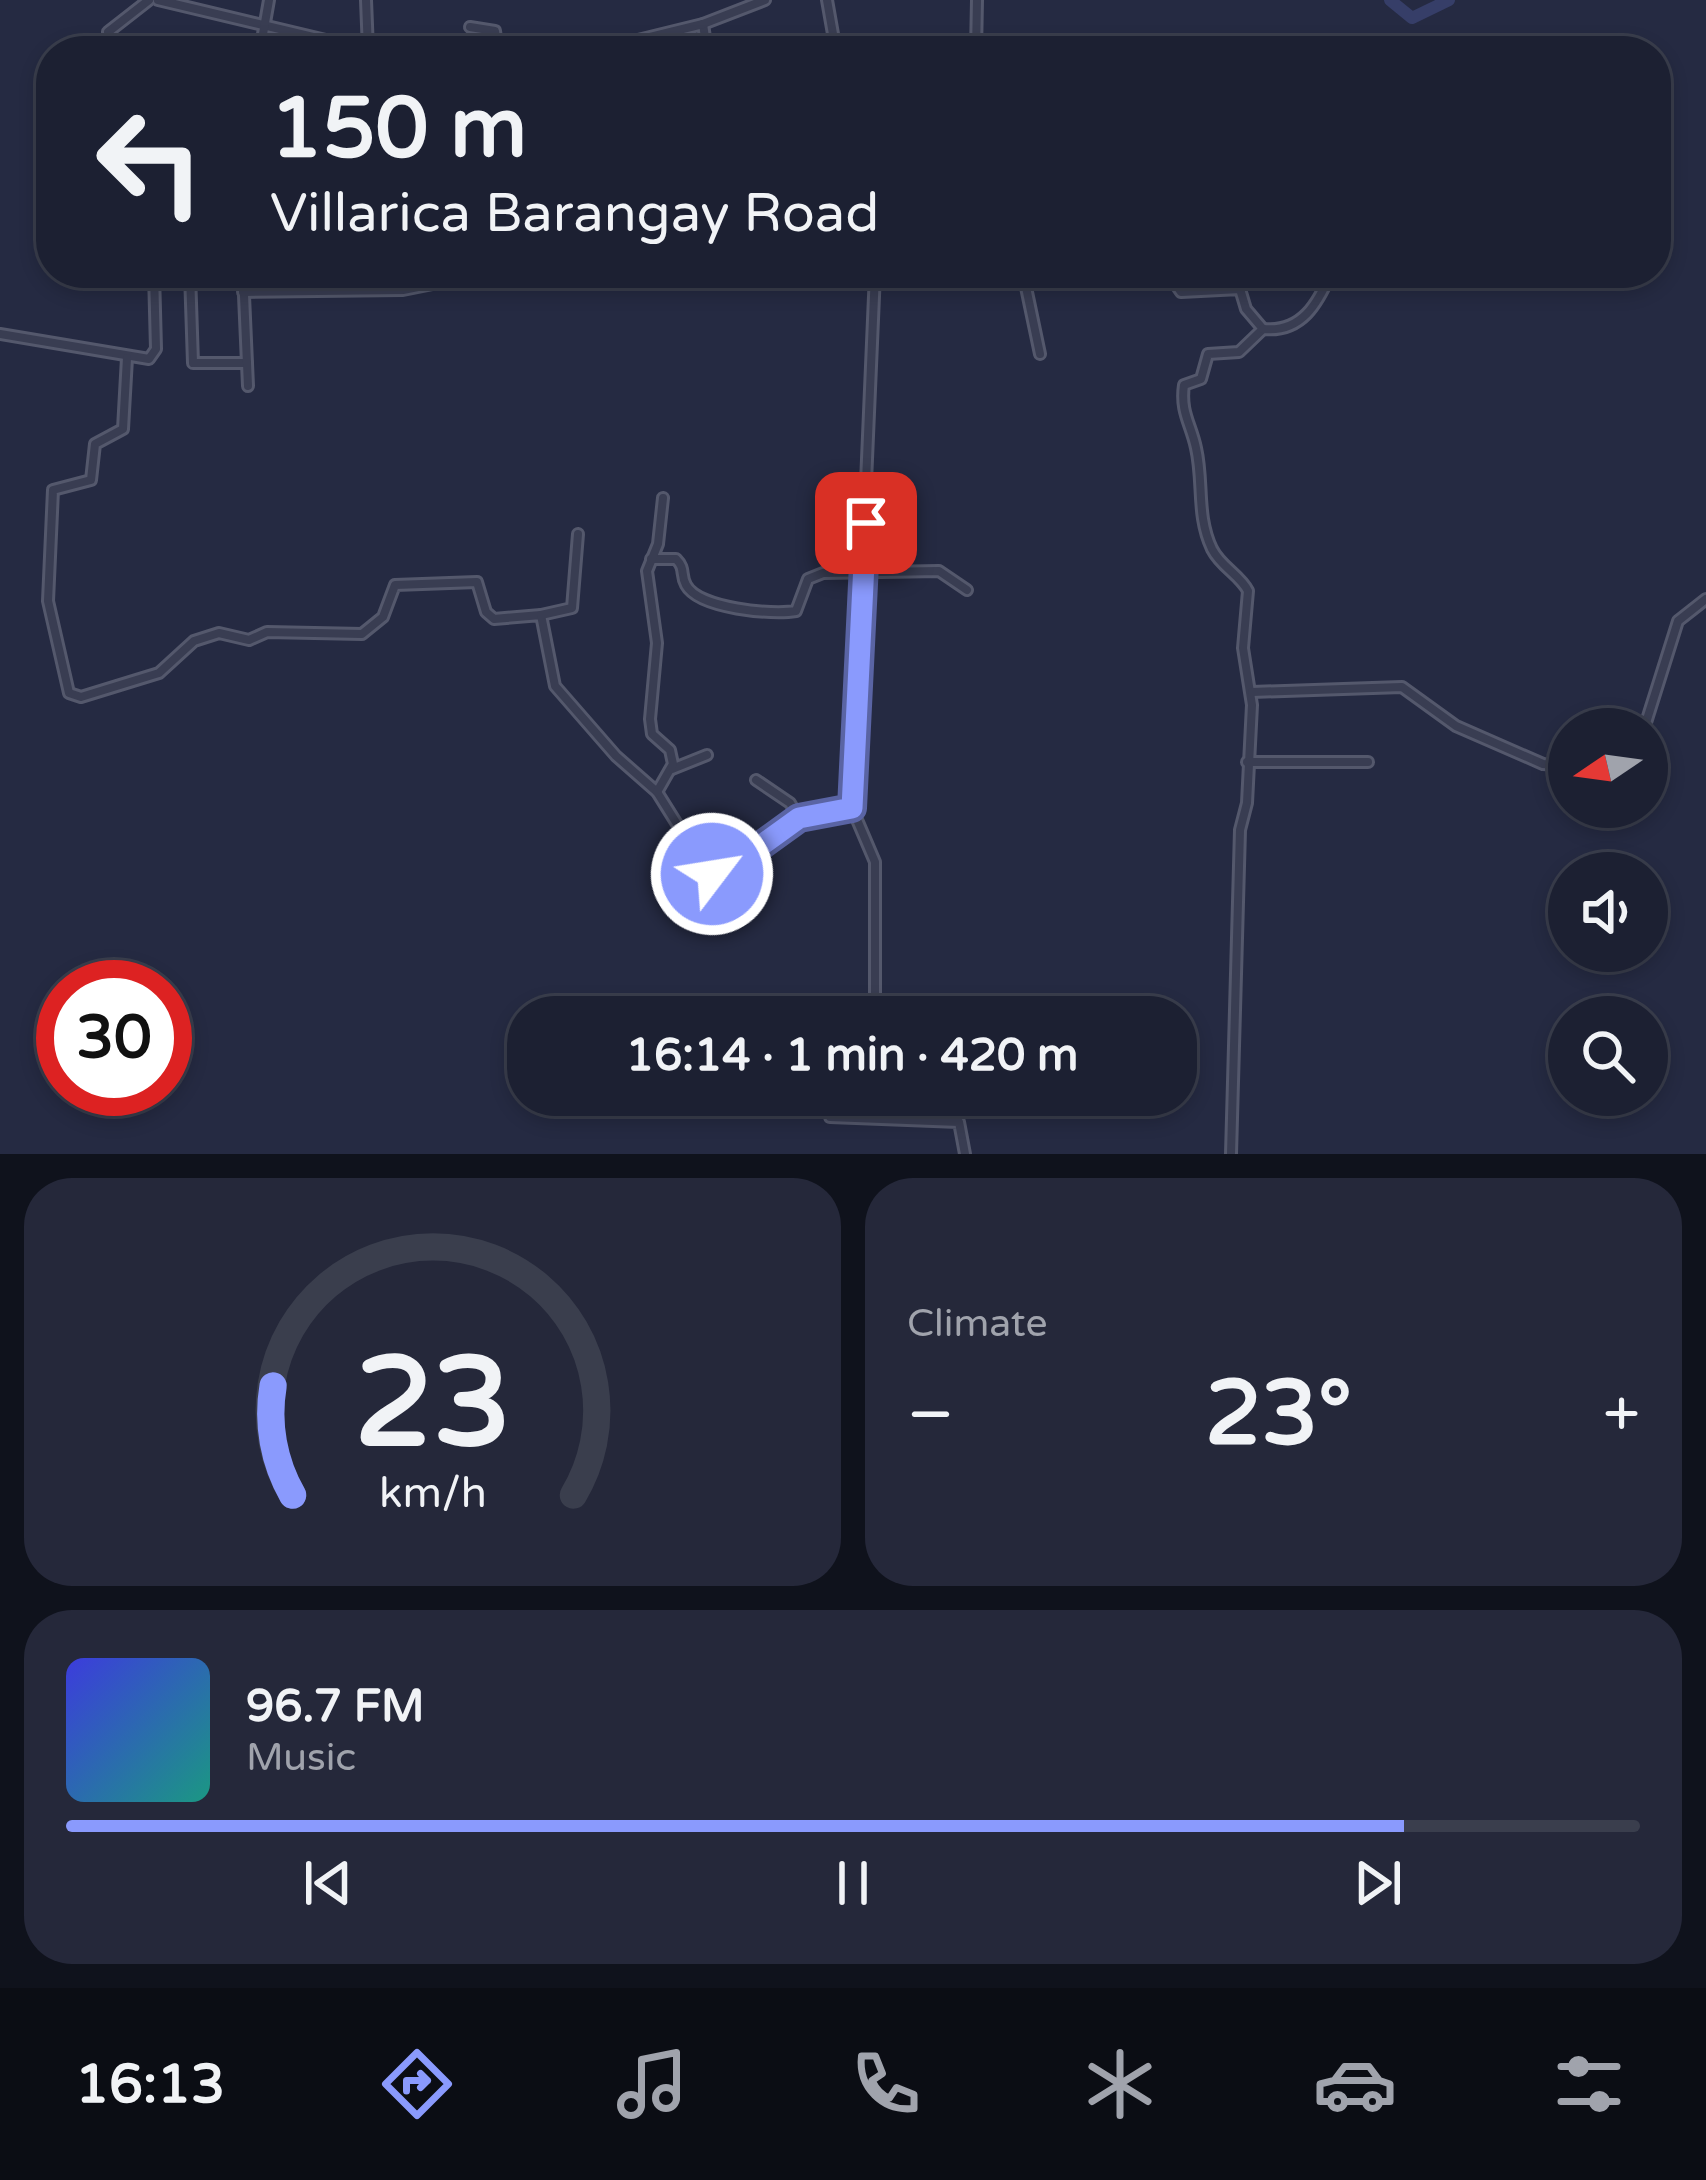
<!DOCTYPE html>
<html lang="en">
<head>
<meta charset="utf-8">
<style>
  :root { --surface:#1c2032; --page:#25283a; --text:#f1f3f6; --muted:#a0a3ac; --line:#3a3e4d; --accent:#8a9afd }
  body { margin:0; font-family:"Varela Round",sans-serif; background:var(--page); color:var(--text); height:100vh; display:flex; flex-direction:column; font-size:45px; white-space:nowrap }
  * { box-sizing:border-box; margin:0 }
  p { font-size:39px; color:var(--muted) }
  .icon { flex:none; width:66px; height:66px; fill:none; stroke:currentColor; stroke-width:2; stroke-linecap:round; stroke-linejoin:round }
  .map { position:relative; height:1154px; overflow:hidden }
  .sheet { display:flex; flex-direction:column; gap:24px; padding:24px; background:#0f121c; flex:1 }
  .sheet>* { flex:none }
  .banner { position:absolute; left:36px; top:36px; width:1635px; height:252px; border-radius:48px; box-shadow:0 6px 18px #0003,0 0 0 3px var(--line); background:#1c2032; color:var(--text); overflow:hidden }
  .needle { width:78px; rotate:257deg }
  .buttons { position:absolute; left:1548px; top:708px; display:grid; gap:24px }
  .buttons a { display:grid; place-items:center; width:120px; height:120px; border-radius:50%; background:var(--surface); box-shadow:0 6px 18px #0003,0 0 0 3px var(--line); font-size:60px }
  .speed { position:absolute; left:36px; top:960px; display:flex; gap:24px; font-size:60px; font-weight:700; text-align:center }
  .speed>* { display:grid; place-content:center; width:156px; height:156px; border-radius:50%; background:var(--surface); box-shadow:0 6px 18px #0003,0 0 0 3px var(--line); line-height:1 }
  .speed .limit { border:18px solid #d22; background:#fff; color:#111 }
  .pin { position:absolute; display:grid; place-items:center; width:102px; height:102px; color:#fff; margin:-51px; border-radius:24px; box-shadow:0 6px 18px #0006 }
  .me { position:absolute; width:132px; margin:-66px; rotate:59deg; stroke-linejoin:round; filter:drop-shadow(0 0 9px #0008) }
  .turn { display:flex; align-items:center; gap:42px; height:252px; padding:0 36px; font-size:54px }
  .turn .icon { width:156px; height:156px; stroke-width:2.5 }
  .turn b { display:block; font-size:84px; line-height:102px }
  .big { font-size:90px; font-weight:800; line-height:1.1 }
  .sheet .tile { flex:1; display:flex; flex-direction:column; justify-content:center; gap:18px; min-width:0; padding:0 42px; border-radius:48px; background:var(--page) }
  .sheet .dial { align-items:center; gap:0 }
  .dial svg { height:312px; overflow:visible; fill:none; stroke:var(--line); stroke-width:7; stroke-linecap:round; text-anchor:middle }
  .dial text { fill:var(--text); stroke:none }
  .song { display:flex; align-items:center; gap:36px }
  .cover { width:144px; height:144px; border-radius:18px; background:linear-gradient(135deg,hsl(240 70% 55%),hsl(170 70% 35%)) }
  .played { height:12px; border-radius:6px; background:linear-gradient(90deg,var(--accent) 85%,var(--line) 85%) }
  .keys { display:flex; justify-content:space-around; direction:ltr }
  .heat { display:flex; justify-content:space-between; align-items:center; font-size:66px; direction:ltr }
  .sheet .tiles { flex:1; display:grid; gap:24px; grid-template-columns:1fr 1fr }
  .tile:last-child { grid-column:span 2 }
  .trip { position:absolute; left:507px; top:996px; width:690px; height:120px; border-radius:48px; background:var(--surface); box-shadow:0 6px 18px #0003,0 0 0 3px var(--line); font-weight:800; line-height:120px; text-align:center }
  .tabs { display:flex; height:192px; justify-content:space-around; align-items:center; background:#0b0d14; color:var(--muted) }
  .tabs .icon { width:84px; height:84px }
  .tabs .selected { color:var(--accent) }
  .tabs b { font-size:54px; color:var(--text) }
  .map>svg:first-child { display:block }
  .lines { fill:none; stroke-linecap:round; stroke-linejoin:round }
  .river { stroke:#363e68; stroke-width:12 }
  .minor-casing { stroke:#54586c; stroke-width:14 }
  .minor { stroke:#393d52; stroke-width:8 }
  .route-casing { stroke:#5a64a4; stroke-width:30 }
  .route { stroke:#8a9afd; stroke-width:21 }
</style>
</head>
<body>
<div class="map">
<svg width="1706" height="1154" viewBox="0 0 1706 1154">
  <rect width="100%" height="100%" fill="#252a42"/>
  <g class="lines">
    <polyline class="river" points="1390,0 1412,18 1449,0"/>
    <g class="minor-casing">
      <g id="minor">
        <polyline points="158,0 372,51"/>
        <polyline points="366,0 368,50"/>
        <polyline points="827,0 836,51"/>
        <polyline points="703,24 707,51"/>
        <polyline points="470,27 495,31 498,51"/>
        <polyline points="131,51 111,43 108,32 149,0"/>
        <polyline points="260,51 269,0"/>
        <polyline points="593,51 703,24 765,0"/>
        <polyline points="976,51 977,0"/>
        <polyline points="190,273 193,363 247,363"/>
        <polyline points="243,273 248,386"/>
        <polyline points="1023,273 1040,354"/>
        <path d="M1168,273L1181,292L1240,289L1246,309L1263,329L1239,352L1208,354L1201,379L1184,385C1180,412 1191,424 1196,448C1204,483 1196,515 1212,549C1221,567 1240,575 1248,591L1243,648L1252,705L1247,803L1240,830L1231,1154"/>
        <polyline points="876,277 902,273"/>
        <polyline points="334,290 336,273"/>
        <polyline points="243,292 403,290 488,273"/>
        <path d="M1263,329C1302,333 1318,303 1331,273"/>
        <polyline points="0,334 149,359 156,349 154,273"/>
        <polyline points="127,358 123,429 95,444 91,480 53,490 48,601 69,693 81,697 159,673 194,641 219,633 249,640 267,632 362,634 383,617 395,585 477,582 486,612 494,619 541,615 555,686 616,756 657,792 707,872 723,873 799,818 852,808"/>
        <path d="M651,559H676C686,569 680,574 686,585C699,609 772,615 796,611L808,579L823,573L939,571L967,590"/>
        <polyline points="541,615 572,608 578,534"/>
        <polyline points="1252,692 1402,687 1456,726 1543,764 1569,766"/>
        <polyline points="1644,729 1678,621 1706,599"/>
        <polyline points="1247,762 1368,762"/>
        <polyline points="672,769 707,755"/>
        <polyline points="756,780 790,803 799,818"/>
        <polyline points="657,792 673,764 670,750 652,734 650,719 657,643 647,571 658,544 663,498"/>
        <polyline points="868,1017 875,1003 875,862 852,808 875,273"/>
        <polyline points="825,1095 830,1117 959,1122 965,1154"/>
      </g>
    </g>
    <use href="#minor" class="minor"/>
  </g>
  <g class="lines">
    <g class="route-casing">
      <polyline id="route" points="712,874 723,873 799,818 852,808 866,523"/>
    </g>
    <use href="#route" class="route"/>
  </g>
</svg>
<div class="buttons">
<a><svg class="needle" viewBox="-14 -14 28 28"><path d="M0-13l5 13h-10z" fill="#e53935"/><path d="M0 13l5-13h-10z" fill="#a0a3ac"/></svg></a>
<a><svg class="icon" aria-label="sound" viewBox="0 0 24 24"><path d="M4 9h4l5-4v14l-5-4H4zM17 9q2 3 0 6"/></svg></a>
<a><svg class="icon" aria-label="search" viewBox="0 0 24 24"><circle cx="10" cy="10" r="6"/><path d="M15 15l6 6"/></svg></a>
</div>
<div class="speed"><div class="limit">30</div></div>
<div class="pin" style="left:866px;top:523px;background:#d93025"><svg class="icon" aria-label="arrive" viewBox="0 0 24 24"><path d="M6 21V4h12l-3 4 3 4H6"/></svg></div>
<svg class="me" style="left:712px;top:874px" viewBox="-20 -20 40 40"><circle r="17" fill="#8a9afd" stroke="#fff" stroke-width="3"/><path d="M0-11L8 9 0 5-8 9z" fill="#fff"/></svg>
<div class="trip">16:14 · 1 min · 420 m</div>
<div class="banner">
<div class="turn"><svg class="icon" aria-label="left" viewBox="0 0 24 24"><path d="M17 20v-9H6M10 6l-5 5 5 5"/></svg><div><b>150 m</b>Villarica Barangay Road</div></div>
</div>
</div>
<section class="sheet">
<div class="tiles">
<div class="tile dial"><svg viewBox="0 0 100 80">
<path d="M14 69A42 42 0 1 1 86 69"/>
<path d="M14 69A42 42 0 0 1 9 41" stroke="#8a9afd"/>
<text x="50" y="56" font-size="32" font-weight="700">23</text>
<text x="50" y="72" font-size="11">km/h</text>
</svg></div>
<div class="tile"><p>Climate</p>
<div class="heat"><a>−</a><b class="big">23°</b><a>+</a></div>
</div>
<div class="tile">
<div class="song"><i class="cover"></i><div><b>96.7 FM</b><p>Music</p></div></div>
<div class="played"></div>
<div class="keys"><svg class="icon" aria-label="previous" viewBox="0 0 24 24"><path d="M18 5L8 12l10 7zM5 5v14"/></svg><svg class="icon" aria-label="pause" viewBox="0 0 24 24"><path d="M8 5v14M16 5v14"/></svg><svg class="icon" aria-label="next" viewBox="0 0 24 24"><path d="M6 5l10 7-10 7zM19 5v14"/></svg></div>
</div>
</div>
</section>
<nav class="tabs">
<b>16:13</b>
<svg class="icon selected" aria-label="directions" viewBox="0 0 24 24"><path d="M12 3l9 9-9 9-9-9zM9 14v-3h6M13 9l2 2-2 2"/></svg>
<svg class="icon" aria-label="music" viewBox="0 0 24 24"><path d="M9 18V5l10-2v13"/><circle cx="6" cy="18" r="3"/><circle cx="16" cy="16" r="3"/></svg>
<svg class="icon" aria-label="phone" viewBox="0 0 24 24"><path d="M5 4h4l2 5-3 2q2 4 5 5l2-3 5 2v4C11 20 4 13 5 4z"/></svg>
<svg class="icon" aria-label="climate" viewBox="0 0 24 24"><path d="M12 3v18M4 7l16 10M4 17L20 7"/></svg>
<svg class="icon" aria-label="car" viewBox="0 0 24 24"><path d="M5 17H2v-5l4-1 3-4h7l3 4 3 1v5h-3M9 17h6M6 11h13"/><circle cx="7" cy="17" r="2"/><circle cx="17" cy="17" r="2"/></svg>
<svg class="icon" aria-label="filters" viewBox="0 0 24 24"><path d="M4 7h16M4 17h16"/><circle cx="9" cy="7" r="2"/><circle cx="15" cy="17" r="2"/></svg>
</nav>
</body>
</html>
